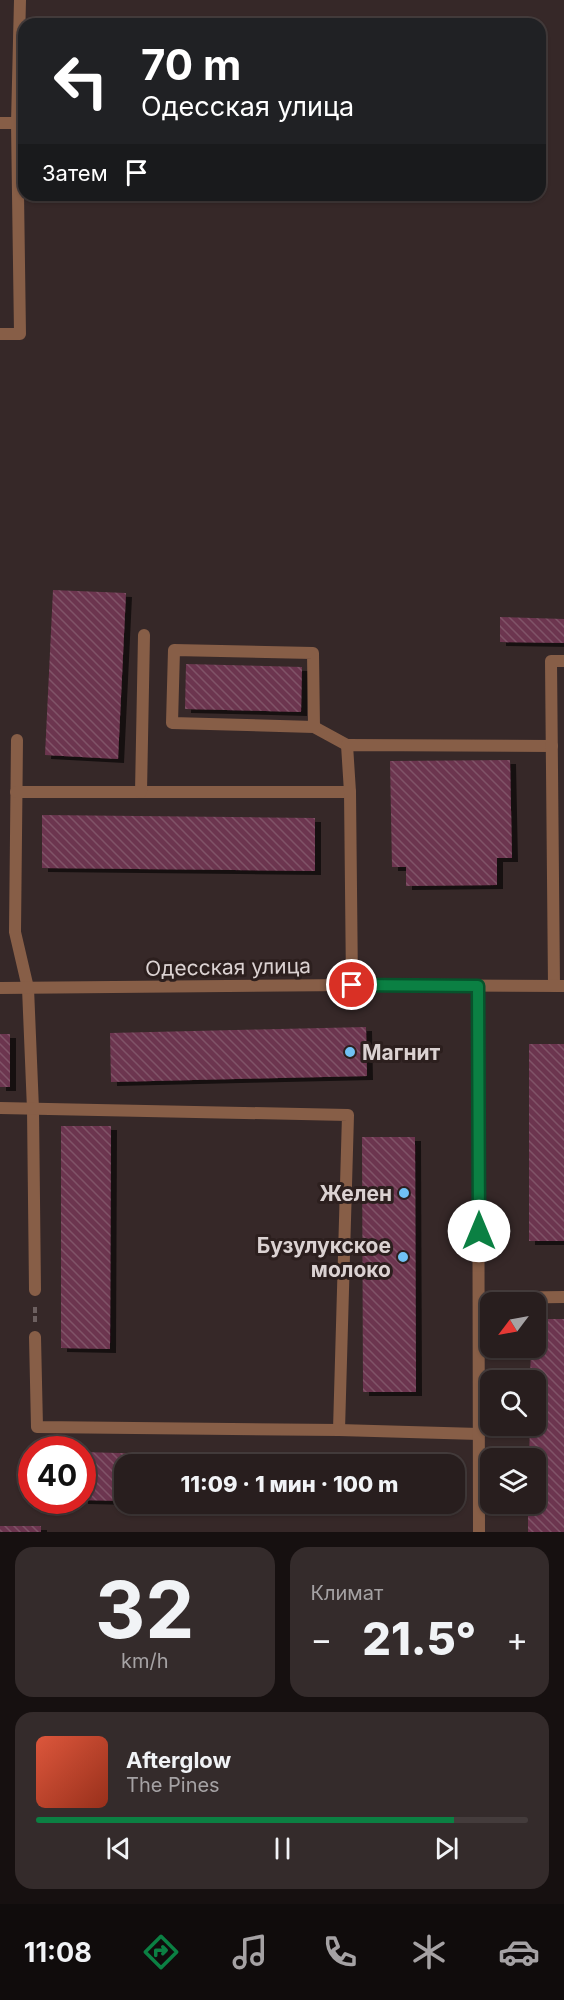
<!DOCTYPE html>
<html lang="ru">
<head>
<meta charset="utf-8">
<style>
  :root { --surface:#281e1e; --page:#342b2b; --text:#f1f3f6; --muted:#a5a2a4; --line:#443c3c; --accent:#0b8043 }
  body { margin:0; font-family:Inter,sans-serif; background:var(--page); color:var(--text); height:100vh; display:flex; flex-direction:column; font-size:22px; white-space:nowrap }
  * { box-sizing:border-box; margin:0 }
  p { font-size:20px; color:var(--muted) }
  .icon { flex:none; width:33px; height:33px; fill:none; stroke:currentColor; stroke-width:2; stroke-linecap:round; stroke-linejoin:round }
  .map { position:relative; height:1532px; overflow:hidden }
  .panel { display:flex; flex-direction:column; gap:15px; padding:15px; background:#161010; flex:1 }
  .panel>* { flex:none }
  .banner { position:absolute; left:18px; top:18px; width:528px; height:183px; border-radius:18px; box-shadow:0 2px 4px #0004,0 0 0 2px var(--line); background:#202124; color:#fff; overflow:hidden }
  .needle { width:39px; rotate:238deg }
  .tools { position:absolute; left:480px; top:1292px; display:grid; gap:12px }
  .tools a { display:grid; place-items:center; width:66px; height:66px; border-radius:12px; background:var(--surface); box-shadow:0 2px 4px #0004,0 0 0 2px var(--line); font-size:30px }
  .speed { position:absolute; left:18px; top:1436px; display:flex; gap:12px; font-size:30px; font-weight:700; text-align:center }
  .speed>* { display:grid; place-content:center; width:78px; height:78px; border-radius:50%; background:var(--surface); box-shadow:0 2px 4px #0004,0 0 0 2px var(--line); line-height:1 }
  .speed .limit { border:9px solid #d22; background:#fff; color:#111 }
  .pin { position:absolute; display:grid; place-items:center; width:51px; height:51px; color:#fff; margin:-26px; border:3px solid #fff; border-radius:50%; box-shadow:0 2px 6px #0007 }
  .me { position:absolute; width:66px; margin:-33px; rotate:0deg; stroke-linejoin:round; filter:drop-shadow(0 0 4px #0008) }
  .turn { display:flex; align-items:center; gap:21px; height:126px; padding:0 24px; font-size:27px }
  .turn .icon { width:78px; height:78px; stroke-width:2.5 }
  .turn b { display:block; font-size:42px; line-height:51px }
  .then { display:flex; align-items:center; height:57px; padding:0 24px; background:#0003; gap:12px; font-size:22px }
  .big { font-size:45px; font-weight:800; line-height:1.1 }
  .panel .widget { flex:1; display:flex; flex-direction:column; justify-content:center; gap:9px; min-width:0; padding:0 21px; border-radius:18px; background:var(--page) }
  .panel .dial { align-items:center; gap:0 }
  .dial b { font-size:78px; line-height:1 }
  .song { display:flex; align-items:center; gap:18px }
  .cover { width:72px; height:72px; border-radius:9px; background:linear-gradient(135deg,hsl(10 70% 55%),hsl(10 70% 35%)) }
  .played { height:6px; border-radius:3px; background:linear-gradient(90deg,var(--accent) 85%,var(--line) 85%) }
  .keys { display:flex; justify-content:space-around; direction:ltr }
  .heat { display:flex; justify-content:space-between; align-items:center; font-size:33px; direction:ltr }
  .panel .tiles { flex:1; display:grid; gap:15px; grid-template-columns:1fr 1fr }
  .widget:last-child { grid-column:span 2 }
  .trip { position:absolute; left:114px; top:1454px; width:351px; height:60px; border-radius:18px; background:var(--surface); box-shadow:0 2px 4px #0004,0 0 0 2px var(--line); font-weight:800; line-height:60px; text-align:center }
  .tabs { display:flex; height:96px; justify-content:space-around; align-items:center; background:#100c0c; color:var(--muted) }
  .tabs .icon { width:42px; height:42px }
  .tabs .selected { color:var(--accent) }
  .tabs b { font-size:27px; color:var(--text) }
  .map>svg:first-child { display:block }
  .building { fill:url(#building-back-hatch); filter:url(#shadow) }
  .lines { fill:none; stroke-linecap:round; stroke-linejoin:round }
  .path { stroke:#6d6060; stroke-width:4; stroke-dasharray:6 3; stroke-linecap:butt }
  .service { stroke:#875e47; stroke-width:12 }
  .tertiary { stroke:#875e47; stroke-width:12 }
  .route-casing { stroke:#07532c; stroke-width:15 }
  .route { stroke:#0b8043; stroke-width:10 }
  .poi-dot { fill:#70c1f4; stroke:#2c1f1e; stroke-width:2 }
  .labels { text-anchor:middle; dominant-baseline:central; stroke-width:6; stroke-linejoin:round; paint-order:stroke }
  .street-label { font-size:21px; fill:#dbd2d2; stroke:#2c1f1e }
  .poi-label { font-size:21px; font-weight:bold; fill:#dbd2d2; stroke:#2c1f1e; text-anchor:end }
</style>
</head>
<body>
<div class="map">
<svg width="564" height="1532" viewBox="0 0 564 1532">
  <defs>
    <pattern id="building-back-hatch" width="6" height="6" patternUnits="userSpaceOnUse" patternTransform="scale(1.5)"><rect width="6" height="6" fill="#6c364f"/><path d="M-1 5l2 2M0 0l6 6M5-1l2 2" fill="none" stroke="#805267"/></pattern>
    <filter id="shadow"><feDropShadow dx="6" dy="4" stdDeviation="0" flood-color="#0009"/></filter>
  </defs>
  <rect width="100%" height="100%" fill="#362828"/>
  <g class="building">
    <polygon points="53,590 126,593 118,759 45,755"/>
    <polygon points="500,617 564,619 564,643 500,642"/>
    <polygon points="186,664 302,667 301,712 185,709"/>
    <polygon points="510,760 512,858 497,858 497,885 406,886 406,867 392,867 390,761"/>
    <polygon points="42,815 315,818 315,871 42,868"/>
    <polygon points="366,1027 367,1076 111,1082 110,1033"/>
    <rect x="0" y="1034" width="10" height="53"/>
    <rect x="529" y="1044" width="35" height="197"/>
    <polygon points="61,1126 111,1126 110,1349 61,1348"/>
    <polygon points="362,1137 415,1137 416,1392 363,1392"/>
    <polygon points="536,1319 564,1319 564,1532 528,1532 528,1503 536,1503 536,1458 529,1458 530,1425 536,1425 536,1380 530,1380 531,1347 536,1347"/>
    <polygon points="82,1452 419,1461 419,1464 124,1464 124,1501 82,1500"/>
    <polygon points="265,1503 418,1503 418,1509 265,1505"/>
    <rect x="0" y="1526" width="41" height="6"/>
  </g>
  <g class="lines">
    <polyline class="path" points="35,1322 35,1305"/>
    <g class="service">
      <polyline points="0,123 17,123"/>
      <polyline points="0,334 20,334 17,123 20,0"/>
      <polyline points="314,727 313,653 174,650 172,723 314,727 347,745"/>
      <polyline points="17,740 15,932 28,988 33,1109 35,1290"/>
      <polyline points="16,792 350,792"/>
      <polyline points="141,792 144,635"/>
      <polyline points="352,985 350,792 347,745 552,746"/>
      <polyline points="554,986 551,661 564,661"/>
      <polyline points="0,1108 348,1115 339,1430"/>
      <polyline points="479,1298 564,1297"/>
      <polyline points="35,1337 37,1427 339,1430 479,1434"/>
    </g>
    <g class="tertiary">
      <polyline points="478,986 479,1532"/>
      <polyline points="0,988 352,985 564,986"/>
    </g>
  </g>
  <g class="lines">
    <g class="route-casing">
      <polyline id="route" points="352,985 478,986 479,1231"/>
    </g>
    <use href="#route" class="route"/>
  </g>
  <g class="poi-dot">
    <circle cx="350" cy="1052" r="6"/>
    <circle cx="404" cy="1193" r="6"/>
    <circle cx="403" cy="1257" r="6"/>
  </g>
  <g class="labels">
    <g class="street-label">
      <text transform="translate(228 967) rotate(-1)">Одесская улица</text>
    </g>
    <g class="poi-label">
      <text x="362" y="1052" text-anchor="start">Магнит</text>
      <text x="392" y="1193">Желен</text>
      <text x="391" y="1245">Бузулукское<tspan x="391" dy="24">молоко</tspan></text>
    </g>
  </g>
</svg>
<div class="tools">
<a><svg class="needle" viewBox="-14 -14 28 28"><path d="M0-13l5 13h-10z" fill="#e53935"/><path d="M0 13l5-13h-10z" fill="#a5a2a4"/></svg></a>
<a><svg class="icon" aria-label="search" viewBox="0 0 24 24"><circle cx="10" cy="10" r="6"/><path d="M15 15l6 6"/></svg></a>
<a><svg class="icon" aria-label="layers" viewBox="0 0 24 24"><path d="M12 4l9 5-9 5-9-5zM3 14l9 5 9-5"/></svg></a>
</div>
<div class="speed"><div class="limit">40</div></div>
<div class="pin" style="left:352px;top:985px;background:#d93025"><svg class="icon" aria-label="arrive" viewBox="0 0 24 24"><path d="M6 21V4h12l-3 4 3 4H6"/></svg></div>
<svg class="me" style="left:479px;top:1231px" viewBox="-20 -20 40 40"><circle r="19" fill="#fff"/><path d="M0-13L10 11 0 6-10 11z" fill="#0b8043"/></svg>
<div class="trip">11:09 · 1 мин · 100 m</div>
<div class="banner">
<div class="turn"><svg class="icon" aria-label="left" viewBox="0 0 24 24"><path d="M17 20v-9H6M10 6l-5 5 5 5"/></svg><div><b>70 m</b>Одесская улица</div></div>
<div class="then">Затем<svg class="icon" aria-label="arrive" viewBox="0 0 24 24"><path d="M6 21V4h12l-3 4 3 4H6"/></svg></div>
</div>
</div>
<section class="panel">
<div class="tiles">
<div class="widget dial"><b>32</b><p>km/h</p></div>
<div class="widget"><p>Климат</p>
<div class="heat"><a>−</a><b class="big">21.5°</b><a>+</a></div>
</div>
<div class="widget">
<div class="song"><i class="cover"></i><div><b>Afterglow</b><p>The Pines</p></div></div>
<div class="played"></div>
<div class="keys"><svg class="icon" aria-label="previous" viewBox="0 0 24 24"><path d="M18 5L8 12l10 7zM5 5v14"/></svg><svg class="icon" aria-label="pause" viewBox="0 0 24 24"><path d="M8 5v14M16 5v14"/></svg><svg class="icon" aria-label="next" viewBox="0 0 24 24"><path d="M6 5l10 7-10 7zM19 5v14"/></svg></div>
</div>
</div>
</section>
<nav class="tabs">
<b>11:08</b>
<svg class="icon selected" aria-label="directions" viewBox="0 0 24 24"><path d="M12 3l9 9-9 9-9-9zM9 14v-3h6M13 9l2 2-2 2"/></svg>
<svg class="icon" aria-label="music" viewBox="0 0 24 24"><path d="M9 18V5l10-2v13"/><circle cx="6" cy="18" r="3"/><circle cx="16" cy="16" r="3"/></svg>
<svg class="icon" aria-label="phone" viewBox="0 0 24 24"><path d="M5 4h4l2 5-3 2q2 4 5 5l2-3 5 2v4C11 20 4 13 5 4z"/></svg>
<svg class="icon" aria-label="climate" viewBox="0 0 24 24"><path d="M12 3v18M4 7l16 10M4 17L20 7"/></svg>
<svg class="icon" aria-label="car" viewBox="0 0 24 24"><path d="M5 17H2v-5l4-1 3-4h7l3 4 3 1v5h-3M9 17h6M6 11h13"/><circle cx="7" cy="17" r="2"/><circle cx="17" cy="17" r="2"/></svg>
</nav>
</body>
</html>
